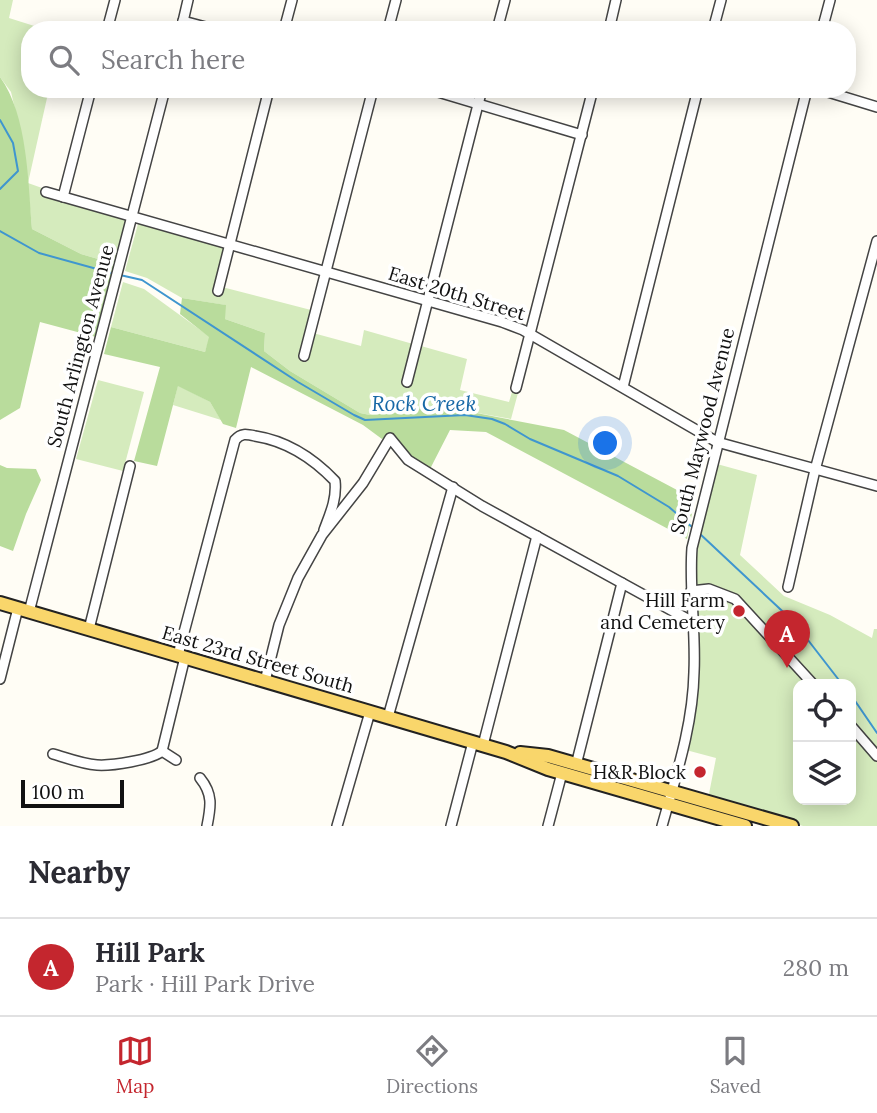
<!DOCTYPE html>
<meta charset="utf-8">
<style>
body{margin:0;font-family:Lora,serif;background:#f7f7f7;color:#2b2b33}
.controls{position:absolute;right:21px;bottom:21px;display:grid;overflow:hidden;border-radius:14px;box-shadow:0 4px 18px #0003}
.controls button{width:63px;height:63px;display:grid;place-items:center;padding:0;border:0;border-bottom:2px solid #e1e1e2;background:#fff;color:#2b2b33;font:35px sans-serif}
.scale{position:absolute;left:21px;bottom:18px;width:103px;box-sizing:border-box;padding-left:7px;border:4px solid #111;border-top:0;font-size:19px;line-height:24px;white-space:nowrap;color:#111;-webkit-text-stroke:5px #fff;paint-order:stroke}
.you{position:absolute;left:606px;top:444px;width:24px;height:24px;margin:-18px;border:5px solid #fff;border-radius:50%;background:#1a73e8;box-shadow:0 0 0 10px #1a73e833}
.badge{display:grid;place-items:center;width:46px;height:46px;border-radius:50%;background:#c4262e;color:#fff;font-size:23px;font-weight:700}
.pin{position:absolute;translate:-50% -58px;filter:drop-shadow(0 2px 4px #0008)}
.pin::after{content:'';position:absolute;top:37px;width:24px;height:21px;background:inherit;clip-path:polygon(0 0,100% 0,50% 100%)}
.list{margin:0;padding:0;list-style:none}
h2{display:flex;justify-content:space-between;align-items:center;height:91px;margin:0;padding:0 28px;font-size:30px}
h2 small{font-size:23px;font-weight:400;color:#7c7c81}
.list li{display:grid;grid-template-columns:46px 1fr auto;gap:21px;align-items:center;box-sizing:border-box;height:98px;padding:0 28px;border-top:2px solid #e1e1e2}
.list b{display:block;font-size:26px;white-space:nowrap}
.list p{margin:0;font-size:23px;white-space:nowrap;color:#7c7c81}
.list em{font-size:23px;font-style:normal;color:#7c7c81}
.icon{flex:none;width:38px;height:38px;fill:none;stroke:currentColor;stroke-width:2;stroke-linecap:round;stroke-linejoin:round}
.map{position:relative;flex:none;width:877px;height:826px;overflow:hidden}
.search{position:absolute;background:#fff;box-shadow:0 4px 18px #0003;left:21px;right:21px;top:21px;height:77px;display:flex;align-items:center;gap:18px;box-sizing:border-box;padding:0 24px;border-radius:28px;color:#7c7c81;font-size:26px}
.sheet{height:189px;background:#fff}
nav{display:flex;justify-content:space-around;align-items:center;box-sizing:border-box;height:98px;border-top:2px solid #e1e1e2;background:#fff;font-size:19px;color:#7c7c81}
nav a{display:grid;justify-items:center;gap:4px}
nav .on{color:#c4262e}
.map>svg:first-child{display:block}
</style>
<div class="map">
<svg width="877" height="826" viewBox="0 0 877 826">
<rect width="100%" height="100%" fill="#fffdf5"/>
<g fill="#d5ebbd" fill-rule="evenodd">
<polygon points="0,0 13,0 9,18 47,30 30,30 30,89 49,89 28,183 42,188 42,194 123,217 127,222 115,264 81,254 32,229 24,147 11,92 0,77"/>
<polygon points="138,224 222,246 224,250 214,295 220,296 222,287 311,310 299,360 307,362 313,333 361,346 364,330 413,344 403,384 411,386 421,346 467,359 460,390 509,402 512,392 518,393 511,419 466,411 370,415 360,413 290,371 264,351 265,333 225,319 225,305 182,298 147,278 125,271"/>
<polygon points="123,282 144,289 210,337 205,352 111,327"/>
<polygon points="98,380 144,392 123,471 76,459"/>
<polygon points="178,385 210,402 221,420 173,405"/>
<path d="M717 464 757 475 740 555 784 596 830 615 872 638 874 629H877V826H803L708 799 716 758 686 750 695 566 702 520ZM798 684H851V800H798Z"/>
</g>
<g fill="#b9dc9c">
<path d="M0 77C28 116 28 182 32 229L81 254 115 264 96 337 40 322 20 408 0 420Z"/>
<polygon points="182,298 226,305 225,319 265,333 264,351 290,371 360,413 370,415 421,409 466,411 564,430 677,490 693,508 687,539 486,432 450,430 430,469 411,456 392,434 382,439 363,425 251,367 236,428 223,424 210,402 178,386 157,466 134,461 160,367 104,354 111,327 205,352 209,337 180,314"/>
<polygon points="0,465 7,468 36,469 41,480 26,514 13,551 0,546"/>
</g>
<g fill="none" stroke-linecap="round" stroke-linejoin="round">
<g stroke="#3f96cf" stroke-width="2">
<polyline points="0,120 13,143 18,171 0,189"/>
<polyline points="0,231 39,253 115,274"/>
<polyline points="120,275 142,280 298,382 354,415 365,420 465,415 492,419 505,424 530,439 618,476 669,507 692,527"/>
<polyline points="699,533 794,622 842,684"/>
<polyline points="851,695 877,733"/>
</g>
<g stroke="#444" stroke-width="12">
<g id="minor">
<polyline points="183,21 217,30"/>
<polyline points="107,30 115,0"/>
<polyline points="181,30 188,0"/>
<polyline points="284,30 292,0"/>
<polyline points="388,30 396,0"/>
<polyline points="497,30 505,0"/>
<polyline points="609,30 616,0"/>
<polyline points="713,30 721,0"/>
<polyline points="822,30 830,0"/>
<polyline points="428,89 582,135"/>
<polyline points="818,89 877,107"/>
<polyline points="46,192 502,322 523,330 717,442 877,486"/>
<polyline points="63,197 91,89"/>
<polyline points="218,291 269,89"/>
<polyline points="304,356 373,89"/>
<polyline points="407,382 482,89"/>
<polyline points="623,387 698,89"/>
<polyline points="516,388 593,89"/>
<polyline points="788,587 815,470 877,241"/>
<polyline points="691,591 709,589 735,599 813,684"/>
<polyline points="29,612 165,89"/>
<polyline points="89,629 130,466"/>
<path d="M178 655 235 440C241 433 246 434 255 436 287 441 313 458 335 481 337 499 330 514 324 530"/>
<polyline points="0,679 18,608"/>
<polyline points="265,681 279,625 298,578 322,535 363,483 390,438 408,460 482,506 691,621"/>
<polyline points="388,717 453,487"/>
<polyline points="851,726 877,756"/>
<polyline points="483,745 537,536"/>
<polyline points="162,751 185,657"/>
<polyline points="162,751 176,760"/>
<path d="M53 754C67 758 82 764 97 765 111 766 152 760 162 751"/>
<polyline points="576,765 622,583"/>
<path d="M200 778C213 794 211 806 207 826"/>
<polyline points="337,826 370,712"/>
<polyline points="451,826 473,742"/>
<polyline points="548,826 562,773"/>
<path d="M662 826C676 776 693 725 694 672 696 631 689 589 692 548L807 89"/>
</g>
</g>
<g stroke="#222" stroke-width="16">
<g id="major">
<polyline points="0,603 506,752 548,769 745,826"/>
<polyline points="520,753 548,756 792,826"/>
</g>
</g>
<use href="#minor" stroke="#fff" stroke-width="9"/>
<use href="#major" stroke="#f9d66b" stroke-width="12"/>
</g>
<g fill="#c4262e" stroke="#fff" stroke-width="2.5">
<circle cx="739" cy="611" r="7"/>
<circle cx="700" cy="772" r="7"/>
</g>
<g text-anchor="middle" stroke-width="7" stroke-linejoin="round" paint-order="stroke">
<g font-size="19" fill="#111" stroke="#fff">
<text transform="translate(457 293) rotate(17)" y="7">East 20th Street</text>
<text transform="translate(80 346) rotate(-75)" y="7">South Arlington Avenue</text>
<text transform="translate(702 431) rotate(-76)" y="7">South Maywood Avenue</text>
<text transform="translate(258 659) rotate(16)" y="7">East 23rd Street South</text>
</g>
<g font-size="19" fill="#111" stroke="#fff" text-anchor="end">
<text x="725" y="607">Hill Farm<tspan x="725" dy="22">and Cemetery</tspan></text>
<text x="686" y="779">H&amp;R Block</text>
</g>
<g font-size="21" font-style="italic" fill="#1768a6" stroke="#fff">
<text x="424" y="411">Rock Creek</text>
</g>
</g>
</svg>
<div class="controls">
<button><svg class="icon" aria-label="locate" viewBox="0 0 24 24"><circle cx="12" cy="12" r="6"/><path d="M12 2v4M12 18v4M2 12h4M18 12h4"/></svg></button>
<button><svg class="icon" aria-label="layers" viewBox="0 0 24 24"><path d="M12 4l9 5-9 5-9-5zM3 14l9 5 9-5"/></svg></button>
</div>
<div class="scale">100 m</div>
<div class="you"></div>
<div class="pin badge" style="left:787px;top:668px">A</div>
<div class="search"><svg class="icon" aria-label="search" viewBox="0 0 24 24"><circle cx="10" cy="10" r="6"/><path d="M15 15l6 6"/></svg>Search here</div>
</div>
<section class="sheet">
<h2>Nearby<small></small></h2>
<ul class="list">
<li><span class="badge">A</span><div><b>Hill Park</b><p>Park · Hill Park Drive</p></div><em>280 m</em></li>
</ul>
</section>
<nav>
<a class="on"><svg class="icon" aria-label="map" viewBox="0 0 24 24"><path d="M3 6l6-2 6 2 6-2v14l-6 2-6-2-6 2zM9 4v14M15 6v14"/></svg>Map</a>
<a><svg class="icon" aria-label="directions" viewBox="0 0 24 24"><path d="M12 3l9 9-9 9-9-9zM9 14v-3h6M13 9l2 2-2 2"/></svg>Directions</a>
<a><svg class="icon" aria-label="saved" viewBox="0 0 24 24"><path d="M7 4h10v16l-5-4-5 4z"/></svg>Saved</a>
</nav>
